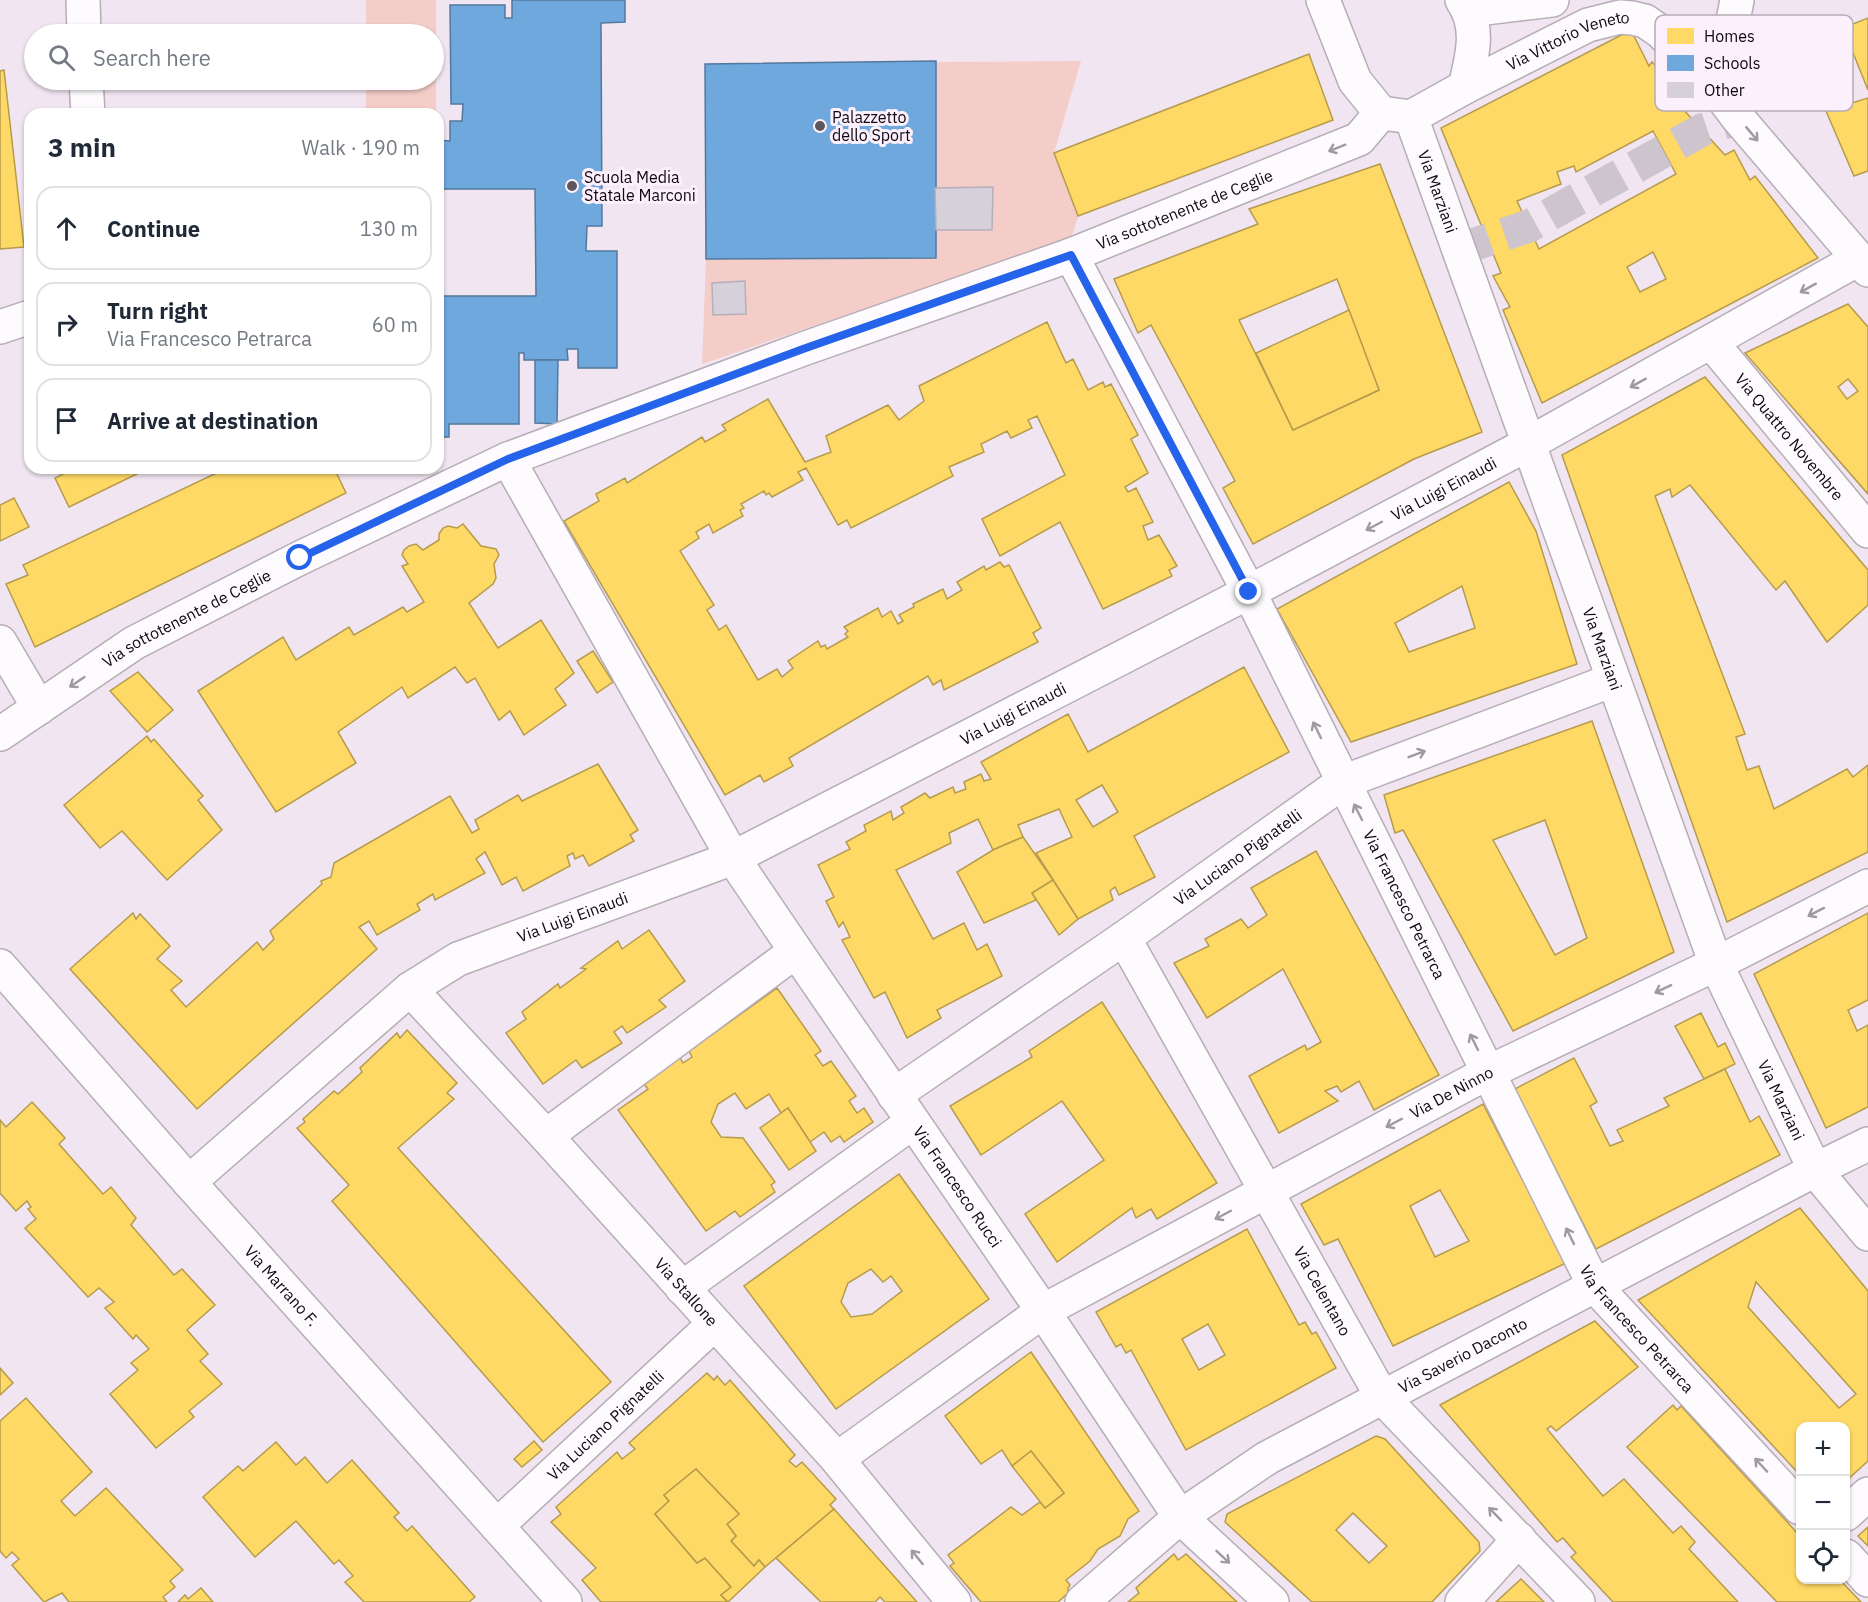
<!DOCTYPE html>
<meta charset="utf-8">
<style>
body{margin:0;font-family:"IBM Plex Sans",sans-serif;background:#f6f6f7;color:#1f2937}
.controls{position:absolute;right:18px;bottom:18px;display:grid;overflow:hidden;border-radius:12px;box-shadow:0 2px 4px #0004}
.controls button{width:54px;height:54px;display:grid;place-items:center;padding:0;border:0;border-bottom:2px solid #e0e1e3;background:#fff;color:#1f2937;font:30px sans-serif}
.stop{position:absolute;width:18px;height:18px;margin:-14px;border:4px solid #2563eb;border-radius:50%;background:#fff}
.stop.end{background:#2563eb;border-color:#fff;box-shadow:0 2px 6px #0008}
.list{margin:0;padding:0;list-style:none}
h2{display:flex;justify-content:space-between;align-items:center;height:78px;margin:0;padding:0 24px;font-size:26px}
h2 small{font-size:20px;font-weight:400;color:#747a83}
.list li{display:grid;grid-template-columns:39px 1fr auto;gap:18px;align-items:center;box-sizing:border-box;height:84px;margin:0 12px 12px;padding:0 12px;border:2px solid #e0e1e3;border-radius:18px}
.list b{display:block;font-size:22px;white-space:nowrap}
.list p{margin:0;font-size:20px;white-space:nowrap;color:#747a83}
.list em{font-size:20px;font-style:normal;color:#747a83}
.icon{flex:none;width:33px;height:33px;fill:none;stroke:currentColor;stroke-width:2;stroke-linecap:round;stroke-linejoin:round}
.map{position:relative;flex:none;width:1868px;height:1602px;overflow:hidden}
.search{position:absolute;background:#fff;box-shadow:0 2px 4px #0004;left:24px;top:24px;width:420px;height:66px;display:flex;align-items:center;gap:15px;box-sizing:border-box;padding:0 21px;border-radius:33px;color:#747a83;font-size:22px}
.panel{position:absolute;background:#fff;box-shadow:0 2px 4px #0004;left:24px;top:108px;width:420px;height:366px;border-radius:18px}
.map>svg:first-child{display:block}
</style>
<div class="map">
<svg width="1868" height="1602" viewBox="0 0 1868 1602">
<rect width="100%" height="100%" fill="#f0e5f0"/>
<g fill="#f4cdc9">
<polygon points="366,0 436,0 436,114 366,114 366,80 434,80 434,34 366,34"/>
<polygon points="1081,61 1054,153 1078,216 1073,233 1067,240 702,364 706,259 705,64"/>
</g>
<g fill="#ffd966" stroke="#b79b4c" stroke-width="1.5" fill-rule="evenodd">
<polygon points="1868,18 1868,90 1843,28"/>
<path d="M1631 30 1649 66 1652 62 1689 102 1682 108 1725 155 1734 150 1750 180 1755 176 1818 258 1542 403 1503 310 1510 307 1493 276 1501 273 1441 128ZM1653 131 1676 174 1539 249 1517 201 1561 184 1557 172 1574 166 1576 172ZM1653 252 1666 279 1640 292 1627 267Z"/>
<polygon points="1309,54 1333,120 1078,216 1054,153"/>
<polygon points="4,70 24,247 0,249 0,71"/>
<polygon points="1868,98 1868,171 1854,176 1826,111"/>
<path d="M1380 164 1482 432 1414 459 1253 544 1223 488 1235 481 1151 325 1138 333 1114 279 1258 224 1249 209ZM1337 279 1379 390 1293 430 1239 320Z"/>
<path d="M1848 304 1868 327V494L1745 353ZM1848 379 1858 391 1847 399 1838 387Z"/>
<polygon points="1349,310 1379,390 1293,430 1256,353"/>
<polygon points="1047,322 1066,363 1073,359 1088,390 1103,382 1105,387 1111,384 1138,435 1131,439 1148,473 1125,487 1128,492 1136,488 1153,522 1143,526 1148,540 1159,535 1177,566 1169,570 1172,576 1103,609 1060,522 1000,556 982,519 1065,475 1037,416 1028,420 1032,428 1011,438 1007,431 981,444 984,452 949,467 953,476 851,528 847,520 838,525 806,468 798,472 803,480 772,497 769,493 766,495 764,491 741,504 744,508 740,510 743,516 713,533 709,524 696,532 699,538 680,551 714,605 707,610 719,630 726,625 758,680 777,669 782,677 793,668 788,661 818,641 821,647 825,645 827,649 848,637 845,634 848,631 844,627 878,608 882,617 891,611 898,624 903,621 899,615 914,607 913,604 943,589 947,599 962,590 957,582 984,566 986,570 1000,562 1004,567 1009,565 1041,628 1033,633 1038,642 944,690 941,680 933,685 928,676 789,758 793,766 764,782 760,775 725,795 564,521 599,501 596,494 625,478 627,483 702,437 705,442 726,430 722,425 768,399 805,462 831,452 826,436 888,405 899,420 924,401 919,386"/>
<polygon points="1705,377 1868,570 1868,605 1827,642 1785,581 1776,590 1690,485 1672,497 1670,489 1655,496 1745,734 1736,737 1747,770 1759,766 1774,809 1847,769 1853,777 1868,765 1868,852 1727,922 1562,455"/>
<polygon points="75,468 149,468 69,507 55,478"/>
<polygon points="227,468 334,468 346,493 35,647 6,584 28,575 23,565"/>
<path d="M1509 482 1536 531 1577 664 1351 742 1277 609ZM1462 586 1475 628 1409 652 1395 623Z"/>
<polygon points="14,498 29,527 0,541 0,505"/>
<polygon points="463,524 481,546 496,549 499,555 494,564 496,578 493,584 469,603 498,648 541,620 574,673 555,689 566,705 524,735 510,711 499,720 475,678 467,683 455,667 408,698 402,687 338,732 356,763 276,812 198,691 283,637 296,660 349,627 354,635 403,607 407,612 424,602 402,566 408,564 402,555 404,550 409,546 416,544 423,550 439,540 439,534 443,528 448,526 457,528"/>
<polygon points="593,651 613,682 597,693 577,661"/>
<path d="M1244 667 1289 752 1134 836 1155 877 1119 895 1115 887 1110 891 1113 900 1078 919 1036 853 1072 837 1059 809 1018 825 1023 837 993 850 978 819 949 833 951 843 896 870 933 939 964 923 977 950 987 944 1002 976 937 1010 941 1018 907 1038 885 992 874 998 842 940 850 937 843 922 839 927 826 901 834 897 818 865 850 849 846 842 866 831 864 825 891 811 893 820 904 813 901 807 925 793 930 798 953 787 955 793 966 789 964 782 981 774 984 781 991 779 981 762 1068 714 1088 752ZM1102 785 1118 812 1093 827 1076 800Z"/>
<polygon points="138,672 173,710 147,732 110,691"/>
<path d="M1592 721 1674 952 1513 1031 1403 830 1395 833 1384 795ZM1545 820 1587 938 1555 955 1493 840Z"/>
<polygon points="147,736 151,742 154,739 203,796 198,800 222,830 167,880 122,831 100,848 64,805"/>
<polygon points="598,764 638,830 630,835 634,841 589,866 583,855 575,859 573,853 567,856 570,866 523,891 516,877 502,885 485,852 476,859 485,873 435,900 433,894 417,904 420,910 377,935 369,921 359,927 377,949 197,1109 70,969 133,913 136,919 140,914 170,946 157,959 182,981 171,990 186,1007 257,942 263,950 274,939 270,931 322,884 321,881 331,877 334,863 450,796 472,833 479,829 475,820 518,795 522,801"/>
<polygon points="1023,837 1053,880 1032,893 1036,900 984,923 957,872 993,850"/>
<polygon points="1316,851 1439,1075 1374,1110 1359,1081 1341,1092 1337,1086 1325,1091 1338,1101 1279,1133 1249,1076 1305,1045 1307,1050 1321,1042 1283,969 1207,1018 1174,963 1209,946 1205,939 1241,919 1248,928 1267,915 1251,888"/>
<polygon points="1053,880 1078,919 1059,935 1032,893"/>
<polygon points="1868,913 1868,1000 1848,1010 1857,1031 1868,1025 1868,1107 1826,1128 1754,974"/>
<polygon points="649,930 685,981 659,1000 666,1007 627,1033 622,1026 614,1032 622,1043 582,1068 576,1060 543,1084 506,1033 526,1019 522,1012 558,984 560,988 586,969 581,968 618,941 622,949"/>
<polygon points="777,988 821,1051 815,1055 823,1066 831,1061 856,1096 849,1101 857,1113 864,1108 873,1122 844,1142 840,1136 831,1142 824,1132 810,1142 788,1108 781,1113 769,1094 746,1109 735,1093 718,1104 711,1122 721,1137 743,1138 775,1182 771,1185 775,1192 740,1217 735,1211 706,1231 618,1110 648,1089 644,1084 679,1056 683,1063 692,1057 689,1051"/>
<polygon points="1102,1002 1217,1183 1157,1219 1151,1209 1136,1218 1132,1208 1057,1262 1025,1214 1104,1160 1062,1101 981,1155 950,1106 1032,1057 1029,1051"/>
<polygon points="1701,1013 1718,1047 1725,1043 1735,1064 1704,1079 1675,1026"/>
<polygon points="407,1030 457,1083 447,1093 454,1099 398,1148 611,1382 543,1442 332,1201 349,1185 297,1128 305,1122 303,1119 334,1091 338,1094 362,1072 360,1068 397,1033 400,1038"/>
<polygon points="1574,1058 1597,1102 1590,1106 1610,1146 1623,1141 1617,1130 1669,1106 1664,1098 1725,1069 1750,1122 1759,1116 1780,1155 1596,1249 1515,1089"/>
<polygon points="32,1102 65,1138 59,1144 103,1194 111,1187 136,1218 131,1225 174,1275 182,1269 215,1305 187,1330 208,1354 200,1361 222,1384 189,1411 194,1417 156,1448 110,1394 138,1370 131,1363 149,1349 136,1335 133,1339 105,1308 114,1302 99,1288 88,1297 25,1228 36,1219 28,1209 31,1207 27,1201 16,1211 0,1193 0,1120 6,1127"/>
<path d="M1483 1104 1566 1263 1393 1346 1338 1239 1324 1245 1301 1204ZM1440 1190 1469 1241 1435 1257 1410 1206Z"/>
<polygon points="788,1108 816,1151 789,1170 760,1128"/>
<path d="M899 1174 989 1299 836 1409 744 1286ZM871 1269 883 1282 891 1276 902 1291 872 1314 851 1317 841 1302 848 1283Z"/>
<path d="M1800 1208 1868 1291V1461L1846 1481V1426H1800V1475L1638 1300ZM1756 1282 1856 1394 1839 1408 1748 1307Z"/>
<path d="M1247 1229 1299 1325 1305 1322 1312 1334 1316 1332 1336 1368 1186 1450 1131 1350 1126 1353 1121 1344 1116 1347 1096 1312ZM1208 1324 1225 1355 1199 1370 1182 1339Z"/>
<polygon points="1595,1321 1638,1367 1556,1431 1551,1426 1547,1429 1603,1496 1624,1479 1673,1533 1681,1526 1695,1542 1689,1549 1738,1602 1613,1602 1571,1557 1576,1553 1563,1538 1557,1542 1440,1405"/>
<polygon points="1031,1352 1139,1511 1128,1519 1120,1536 1098,1549 1090,1561 1066,1580 1070,1585 1068,1588 1068,1593 1058,1602 981,1602 950,1566 954,1563 948,1555 1011,1507 1022,1515 1040,1502 1045,1508 1064,1493 1031,1451 1012,1466 1002,1450 981,1464 945,1416"/>
<polygon points="0,1368 13,1383 0,1395"/>
<polygon points="707,1373 714,1380 717,1376 725,1385 730,1380 795,1455 789,1461 796,1467 802,1462 836,1499 830,1505 834,1509 765,1567 759,1560 754,1566 731,1541 736,1536 727,1524 739,1514 696,1469 664,1495 669,1501 655,1514 697,1563 705,1558 731,1587 721,1595 728,1602 601,1602 582,1580 596,1568 551,1522 561,1514 556,1507 617,1452 622,1459 635,1449 629,1443"/>
<polygon points="26,1398 92,1472 61,1501 75,1516 106,1488 183,1570 170,1581 175,1587 163,1597 167,1602 69,1602 62,1593 44,1602 12,1565 19,1559 12,1552 6,1558 0,1551 0,1421"/>
<polygon points="1673,1405 1677,1410 1681,1406 1800,1536 1800,1580 1840,1580 1861,1602 1777,1602 1627,1447"/>
<path d="M1376 1436 1385 1439 1479 1542 1480 1551 1432 1602H1312L1225 1522 1227 1514ZM1353 1513 1387 1546 1369 1563 1336 1530Z"/>
<polygon points="534,1441 542,1450 522,1467 514,1459"/>
<polygon points="276,1442 296,1465 305,1457 327,1483 352,1460 399,1513 394,1517 407,1531 412,1526 475,1597 469,1602 364,1602 345,1582 353,1576 339,1560 334,1564 296,1521 255,1557 203,1497 238,1466 243,1471"/>
<polygon points="1031,1451 1064,1493 1045,1508 1012,1466"/>
<polygon points="696,1469 739,1514 727,1524 736,1536 731,1541 754,1566 759,1560 765,1567 728,1602 721,1595 731,1587 705,1558 697,1563 655,1514 669,1501 664,1495"/>
<polygon points="834,1509 917,1602 885,1602 880,1597 875,1602 821,1602 776,1558"/>
<polygon points="1868,1527 1868,1546 1858,1536"/>
<polygon points="1174,1554 1178,1560 1186,1554 1237,1602 1128,1602 1139,1593 1136,1588"/>
<polygon points="1521,1579 1544,1602 1496,1602"/>
<polygon points="201,1588 213,1602 178,1602 185,1595 188,1599"/>
</g>
<g fill="#6fa8dc" stroke="#52789e" stroke-width="1.5">
<polygon points="512,0 625,0 625,22 601,23 602,226 587,226 586,251 617,251 617,368 578,368 578,349 567,349 568,360 524,360 524,353 519,353 519,424 449,424 449,437 438,437 438,296 536,296 535,189 438,189 438,140 450,141 450,121 462,121 463,104 451,104 450,5 505,5 505,18 512,18"/>
<polygon points="936,61 936,258 706,259 705,64"/>
<polygon points="535,360 558,360 557,424 535,423"/>
</g>
<g fill="#d6d0da" stroke="#b4afb8" stroke-width="1.5">
<polygon points="993,187 992,230 936,230 935,188"/>
<polygon points="745,281 746,314 713,315 712,283"/>
</g>
<g fill="none" stroke-linecap="round" stroke-linejoin="round">
<polyline stroke="#cec4ce" stroke-width="33" stroke-dasharray="33 16" stroke-linecap="butt" points="1458,250 1529,226 1702,130 1738,118"/>
<g stroke="#b6adb6" stroke-width="36">
<g id="street">
<polyline points="83,0 84,34"/>
<polyline points="1323,0 1355,81 1381,113 1404,116"/>
<polyline points="1469,10 1552,0"/>
<polyline points="86,80 88,114"/>
<path id="s1" d="M1465 87 1588 25 1620 17 1632 18 1645 21 1661 32 1719 93 1738 118 1868 270"/>
<polyline points="1719,93 1737,0"/>
<path id="s2" d="M1071 255 1249 592 1594 1285 1800 1508"/>
<polyline points="0,327 30,317"/>
<path id="s3" d="M1711 342 1868 531"/>
<path id="s4" d="M508 459 733 858 796 951 1043 1311 1180 1517 1272 1602"/>
<polyline points="0,642 39,708"/>
<path id="s5" d="M0 734 134 643 300 558 508 459 803 349 1071 255 1359 139 1381 113"/>
<path id="s6" d="M1124 938 1382 1397 1578 1602"/>
<path id="s7" d="M0 966 189 1182 565 1602"/>
<path id="s8" d="M410 989 546 1136 837 1459 954 1602"/>
<path id="s9" d="M894 1095 1124 938 1343 782 1613 680"/>
<polyline points="546,1136 796,951"/>
<polyline points="1815,1170 1868,1144"/>
<path id="s10" d="M189 1182 410 989 458 959 733 858 1249 592 1528 444 1858 259"/>
<polyline points="682,1288 913,1122"/>
<path id="s11" d="M837 1459 1043 1311 1489 1072 1716 964 1868 886"/>
<polyline points="1846,1514 1868,1494"/>
<path id="s12" d="M497 1526 714 1324"/>
<polyline points="1846,1556 1868,1580"/>
<polyline points="1462,1602 1519,1539"/>
</g>
</g>
<g stroke="#b6adb6" stroke-width="36">
<g id="secondary">
<path id="s13" d="M1462 0C1481 28 1472 56 1465 87L1411 117 1716 964 1815 1170 1868 1234"/>
<path id="s14" d="M1082 1602 1180 1517 1267 1458 1815 1170"/>
</g>
</g>
<use href="#street" stroke="#fdfbfd" stroke-width="33"/>
<use href="#secondary" stroke="#fdfbfd" stroke-width="33"/>
</g>
<defs><path id="oneway-shaft" d="M-6 0H5M1.5-3L5.5 0L1.5 3" fill="none" stroke-width="1.6" stroke-linecap="round" stroke-linejoin="round" transform="scale(1.5)"/></defs>
<g stroke="#9e9a9e">
<use href="#oneway-shaft" transform="translate(1752 134) rotate(50)"/>
<use href="#oneway-shaft" transform="translate(1337 148) rotate(158)"/>
<use href="#oneway-shaft" transform="translate(1808 288) rotate(151)"/>
<use href="#oneway-shaft" transform="translate(1638 383) rotate(151)"/>
<use href="#oneway-shaft" transform="translate(1374 526) rotate(152)"/>
<use href="#oneway-shaft" transform="translate(77 682) rotate(146)"/>
<use href="#oneway-shaft" transform="translate(1317 730) rotate(-116)"/>
<use href="#oneway-shaft" transform="translate(1417 754) rotate(-21)"/>
<use href="#oneway-shaft" transform="translate(1358 812) rotate(-117)"/>
<use href="#oneway-shaft" transform="translate(1816 912) rotate(153)"/>
<use href="#oneway-shaft" transform="translate(1663 989) rotate(155)"/>
<use href="#oneway-shaft" transform="translate(1474 1042) rotate(-117)"/>
<use href="#oneway-shaft" transform="translate(1394 1123) rotate(152)"/>
<use href="#oneway-shaft" transform="translate(1223 1215) rotate(152)"/>
<use href="#oneway-shaft" transform="translate(1570 1236) rotate(-116)"/>
<use href="#oneway-shaft" transform="translate(1761 1465) rotate(-133)"/>
<use href="#oneway-shaft" transform="translate(1495 1514) rotate(-134)"/>
<use href="#oneway-shaft" transform="translate(917 1557) rotate(-129)"/>
<use href="#oneway-shaft" transform="translate(1223 1557) rotate(43)"/>
</g>
<g fill="none" stroke-linecap="round" stroke-linejoin="round">
<polyline stroke="#2563eb" stroke-width="8" points="300,558 508,459 803,349 1071,255 1249,592"/>
</g>
<g fill="#5e565e" stroke="#fdf0fd" stroke-width="2">
<circle cx="820" cy="126" r="6"/>
<circle cx="572" cy="186" r="6"/>
</g>
<g text-anchor="middle" stroke-width="6" stroke-linejoin="round" paint-order="stroke">
<g font-size="16" fill="#0f090f" stroke="#fdf0fd">
<text dy="6" stroke="none"><textPath href="#s1" startOffset="114">Via Vittorio Veneto</textPath></text>
<text dy="6" stroke="none"><textPath href="#s13" startOffset="231">Via Marziani</textPath></text>
<text dy="6" stroke="none"><textPath href="#s5" startOffset="1300">Via sottotenente de Ceglie</textPath></text>
<text dy="6" stroke="none"><textPath href="#s3" startOffset="123">Via Quattro Novembre</textPath></text>
<text dy="6" stroke="none"><textPath href="#s10" startOffset="1444">Via Luigi Einaudi</textPath></text>
<text dy="6" stroke="none"><textPath href="#s5" startOffset="220">Via sottotenente de Ceglie</textPath></text>
<text dy="6" stroke="none"><textPath href="#s13" startOffset="717">Via Marziani</textPath></text>
<text dy="6" stroke="none"><textPath href="#s10" startOffset="958">Via Luigi Einaudi</textPath></text>
<text dy="6" stroke="none"><textPath href="#s9" startOffset="418">Via Luciano Pignatelli</textPath></text>
<text dy="6" stroke="none"><textPath href="#s2" startOffset="730">Via Francesco Petrarca</textPath></text>
<text dy="6" stroke="none"><textPath href="#s10" startOffset="472">Via Luigi Einaudi</textPath></text>
<text dy="6" stroke="none"><textPath href="#s11" startOffset="717">Via De Ninno</textPath></text>
<text dy="6" stroke="none"><textPath href="#s13" startOffset="1203">Via Marziani</textPath></text>
<text dy="6" stroke="none"><textPath href="#s4" startOffset="856">Via Francesco Rucci</textPath></text>
<text dy="6" stroke="none"><textPath href="#s7" startOffset="426">Via Marrano F.</textPath></text>
<text dy="6" stroke="none"><textPath href="#s8" startOffset="410">Via Stallone</textPath></text>
<text dy="6" stroke="none"><textPath href="#s6" startOffset="405">Via Celentano</textPath></text>
<text dy="6" stroke="none"><textPath href="#s2" startOffset="1216">Via Francesco Petrarca</textPath></text>
<text dy="6" stroke="none"><textPath href="#s14" startOffset="456">Via Saverio Daconto</textPath></text>
<text dy="6" stroke="none"><textPath href="#s12" startOffset="148">Via Luciano Pignatelli</textPath></text>
</g>
<g font-size="16" fill="#0f090f" stroke="#fdf0fd" text-anchor="start">
<text x="832" y="123">Palazzetto<tspan x="832" dy="18">dello Sport</tspan></text>
<text x="584" y="183">Scuola Media<tspan x="584" dy="18">Statale Marconi</tspan></text>
</g>
</g>
<rect x="1655" y="15" width="198" height="96" rx="9" fill="#fdf0fd" stroke="#b6abb6" stroke-width="1.5"/>
<rect x="1667" y="28" width="27" height="16" fill="#ffd966"/>
<rect x="1667" y="55" width="27" height="16" fill="#6fa8dc"/>
<rect x="1667" y="82" width="27" height="16" fill="#d6d0da"/>
<g font-size="16" fill="#0f090f">
<text x="1704" y="42">Homes</text>
<text x="1704" y="69">Schools</text>
<text x="1704" y="96">Other</text>
</g>
</svg>
<div class="controls">
<button>+</button>
<button>−</button>
<button><svg class="icon" aria-label="locate" viewBox="0 0 24 24"><circle cx="12" cy="12" r="6"/><path d="M12 2v4M12 18v4M2 12h4M18 12h4"/></svg></button>
</div>
<div class="stop" style="left:300px;top:558px"></div>
<div class="stop end" style="left:1249px;top:592px"></div>
<div class="search"><svg class="icon" aria-label="search" viewBox="0 0 24 24"><circle cx="10" cy="10" r="6"/><path d="M15 15l6 6"/></svg>Search here</div>
<section class="panel">
<h2>3 min<small>Walk · 190 m</small></h2>
<ul class="list">
<li><svg class="icon" aria-label="ahead" viewBox="0 0 24 24"><path d="M12 20V5M6 11l6-6 6 6"/></svg><div><b>Continue</b></div><em>130 m</em></li>
<li><svg class="icon" aria-label="right" viewBox="0 0 24 24"><path d="M7 20v-9h11M14 6l5 5-5 5"/></svg><div><b>Turn right</b><p>Via Francesco Petrarca</p></div><em>60 m</em></li>
<li><svg class="icon" aria-label="arrive" viewBox="0 0 24 24"><path d="M6 21V4h12l-3 4 3 4H6"/></svg><div><b>Arrive at destination</b></div></li>
</ul>
</section>
</div>
